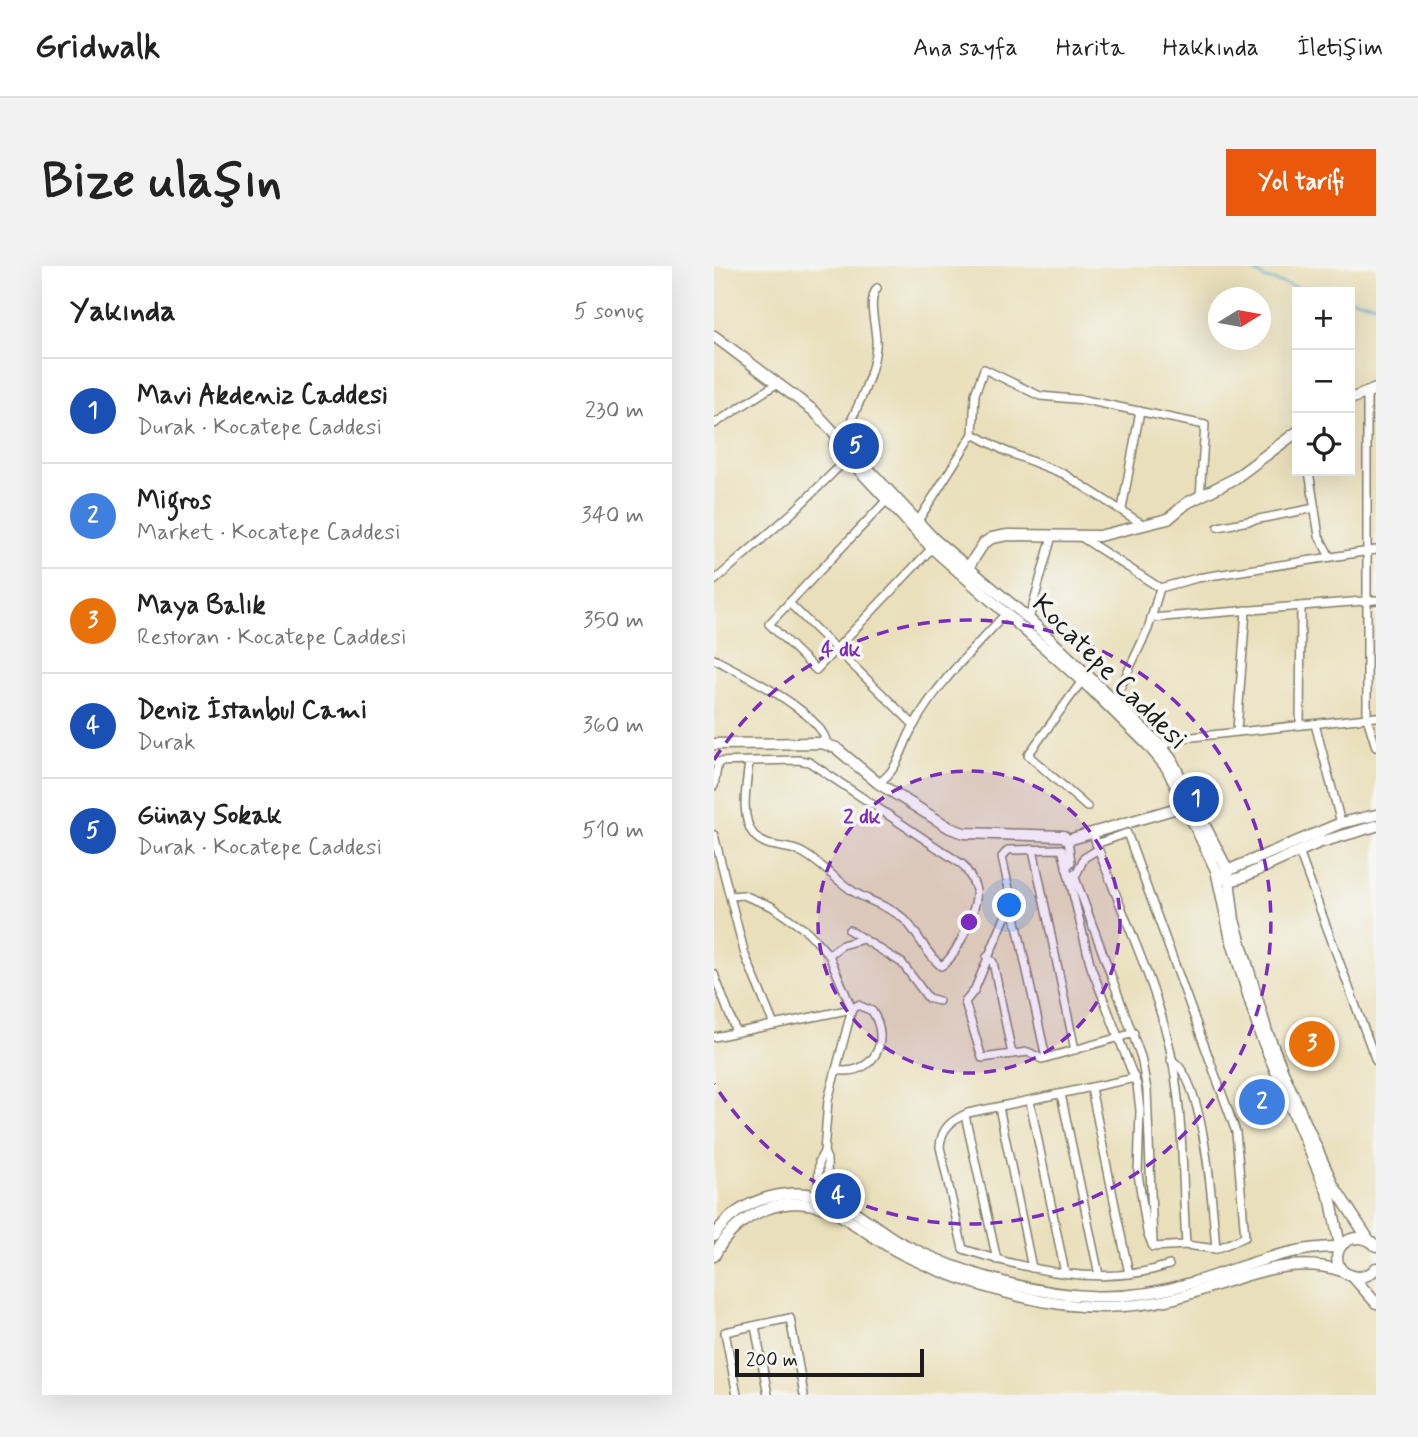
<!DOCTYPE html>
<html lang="tr">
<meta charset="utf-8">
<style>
body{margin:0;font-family:Mynerve,sans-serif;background:#f2f2f2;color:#222}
.controls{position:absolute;right:21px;top:21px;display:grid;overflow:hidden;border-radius:0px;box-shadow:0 7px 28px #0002}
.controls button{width:63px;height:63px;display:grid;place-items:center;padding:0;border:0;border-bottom:2px solid #e0e0e0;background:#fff;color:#222;font:35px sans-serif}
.compass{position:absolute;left:494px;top:21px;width:63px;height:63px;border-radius:50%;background:#fff;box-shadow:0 7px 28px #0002;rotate:79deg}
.scale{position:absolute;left:21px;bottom:18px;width:189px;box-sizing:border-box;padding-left:7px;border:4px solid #1c1c1c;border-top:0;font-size:19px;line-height:24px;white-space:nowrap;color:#1c1c1c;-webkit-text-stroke:5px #f6f6f2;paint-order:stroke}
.you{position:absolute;left:296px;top:640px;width:24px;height:24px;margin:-18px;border:5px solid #fff;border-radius:50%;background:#1a73e8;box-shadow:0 0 0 10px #1a73e833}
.badge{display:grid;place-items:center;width:46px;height:46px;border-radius:50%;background:#ea580c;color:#fff;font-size:23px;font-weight:700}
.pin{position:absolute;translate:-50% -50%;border:4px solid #fff;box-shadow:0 2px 7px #0006}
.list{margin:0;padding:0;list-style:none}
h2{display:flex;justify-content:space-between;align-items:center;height:91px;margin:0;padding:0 28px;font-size:30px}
h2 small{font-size:23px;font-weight:400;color:#767676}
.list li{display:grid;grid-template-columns:46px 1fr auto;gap:21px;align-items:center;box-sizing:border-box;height:105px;padding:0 28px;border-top:2px solid #e0e0e0}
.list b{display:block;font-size:26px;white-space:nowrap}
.list p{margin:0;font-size:23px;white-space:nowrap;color:#767676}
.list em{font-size:23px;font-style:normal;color:#767676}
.icon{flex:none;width:38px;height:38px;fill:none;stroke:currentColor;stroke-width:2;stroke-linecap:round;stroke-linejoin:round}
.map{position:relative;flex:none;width:662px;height:1129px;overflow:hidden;border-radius:0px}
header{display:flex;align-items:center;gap:42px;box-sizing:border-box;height:98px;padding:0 35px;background:#fff;border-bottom:2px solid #e0e0e0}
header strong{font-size:33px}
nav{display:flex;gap:38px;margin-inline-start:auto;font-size:24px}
.intro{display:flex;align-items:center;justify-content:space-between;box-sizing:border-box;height:168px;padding:0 42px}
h1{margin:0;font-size:49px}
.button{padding:18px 32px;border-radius:0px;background:#ea580c;color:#fff;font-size:24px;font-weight:700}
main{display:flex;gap:42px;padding:0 42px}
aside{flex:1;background:#fff;border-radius:0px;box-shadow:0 7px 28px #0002}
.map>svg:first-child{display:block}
</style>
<header>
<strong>Gridwalk</strong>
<nav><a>Ana sayfa</a><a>Harita</a><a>Hakkında</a><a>İletişim</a></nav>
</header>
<div class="intro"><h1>Bize ulaşın</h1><a class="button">Yol tarifi</a></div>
<main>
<aside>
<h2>Yakında<small>5 sonuç</small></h2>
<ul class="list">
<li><span class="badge" style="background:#1a4fb4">1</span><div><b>Mavi Akdeniz Caddesi</b><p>Durak · Kocatepe Caddesi</p></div><em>230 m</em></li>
<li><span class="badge" style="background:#3f7fe0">2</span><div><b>Migros</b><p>Market · Kocatepe Caddesi</p></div><em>340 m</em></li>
<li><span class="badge" style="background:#e8710a">3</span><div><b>Maya Balık</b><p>Restoran · Kocatepe Caddesi</p></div><em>350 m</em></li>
<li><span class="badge" style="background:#1a4fb4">4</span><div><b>Deniz İstanbul Cami</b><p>Durak</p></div><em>360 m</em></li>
<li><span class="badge" style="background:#1a4fb4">5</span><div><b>Günay Sokak</b><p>Durak · Kocatepe Caddesi</p></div><em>510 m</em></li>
</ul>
</aside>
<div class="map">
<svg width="662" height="1129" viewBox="0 0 662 1129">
<rect width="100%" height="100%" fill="#f6f6f2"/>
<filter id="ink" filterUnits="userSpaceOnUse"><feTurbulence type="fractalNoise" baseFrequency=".0143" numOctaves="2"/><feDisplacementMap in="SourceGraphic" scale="14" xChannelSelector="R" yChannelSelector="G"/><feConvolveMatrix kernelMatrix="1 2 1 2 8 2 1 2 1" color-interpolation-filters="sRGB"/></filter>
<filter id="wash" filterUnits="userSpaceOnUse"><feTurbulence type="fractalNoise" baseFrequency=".00686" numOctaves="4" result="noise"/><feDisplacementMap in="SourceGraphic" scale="28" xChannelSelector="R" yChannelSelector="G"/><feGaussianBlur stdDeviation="1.57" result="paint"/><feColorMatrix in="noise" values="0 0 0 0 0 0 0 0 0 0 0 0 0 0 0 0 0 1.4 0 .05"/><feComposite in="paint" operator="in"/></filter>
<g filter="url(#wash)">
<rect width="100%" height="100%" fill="#e9dfba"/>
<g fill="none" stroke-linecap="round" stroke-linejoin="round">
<g stroke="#4ba6c9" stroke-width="2">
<polyline points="532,0 552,13 601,26"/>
<polyline points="636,33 662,38"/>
</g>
</g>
</g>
<g filter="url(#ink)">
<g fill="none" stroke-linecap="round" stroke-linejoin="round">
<g stroke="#827e6b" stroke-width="10">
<g id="street">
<polyline points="653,126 653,452 662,481"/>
<polyline points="0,158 64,117"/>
<polyline points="259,168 291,185 350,208 430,259"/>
<path d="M128 174C141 146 159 112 162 81 164 63 152 37 163 22"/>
<polyline points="595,205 605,270 616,291"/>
<polyline points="173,234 55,358 102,404 218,282"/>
<polyline points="408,243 426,145"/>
<polyline points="204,255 259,168 261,128 270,103 326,130 371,134 491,159 486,230"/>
<polyline points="504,261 601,242"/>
<polyline points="367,271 446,322 434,363 400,435"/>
<polyline points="0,315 78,247 134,192"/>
<polyline points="446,322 483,312 662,284"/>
<polyline points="75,337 200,459"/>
<polyline points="437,352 662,334"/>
<polyline points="315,353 338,270"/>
<path d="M0 393C27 407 111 448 113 479"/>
<polyline points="368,415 314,489 373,541"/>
<polyline points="601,458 627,557"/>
<polyline points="586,459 587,340"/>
<polyline points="523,464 532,344"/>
<polyline points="447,480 469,472 662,451"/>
<path d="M0 496 84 494 95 496 249 599C254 606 260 615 262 624 265 640 242 693 227 700 211 687 205 668 191 654 178 641 156 636 140 626 122 614 107 597 89 587 73 578 53 584 40 569 25 551 33 517 35 496"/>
<path d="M164 517C185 505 188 479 200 459 223 417 261 382 293 346"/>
<polyline points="0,520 4,496"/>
<path d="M379 568C403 638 438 706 455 778 470 843 468 913 472 979"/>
<polyline points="0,569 31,689 60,759"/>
<polyline points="382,578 413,567 522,866 531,971 502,983 472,979 439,981"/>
<polyline points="319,583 361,784"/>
<polyline points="585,586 662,795"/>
<polyline points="352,602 357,596 354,574"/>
<polyline points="358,609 363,607 370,592 383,584"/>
<polyline points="360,609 427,791 433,824 439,977"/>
<polyline points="16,630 29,629 57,640 94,666 115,689 138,743 114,834 110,886 113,893 114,934"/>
<polyline points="299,643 293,647 260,725 251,736 268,792 314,786 328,793 420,767"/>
<polyline points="135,664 188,697 214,732 225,735"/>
<polyline points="115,689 128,679 149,673"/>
<polyline points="273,691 279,696 298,788"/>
<polyline points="0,708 22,766"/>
<path d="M0 771 138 743 144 739 158 745C178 775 159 811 122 804"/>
<polyline points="332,792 288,591 294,584 348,583 377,701 423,819 426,844 424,908 433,966 439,981"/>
<path d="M457 794C491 810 499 947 502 983"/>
<path d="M421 812 254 847C238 854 227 862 226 881L249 983C314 1004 388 1022 455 999"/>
<polyline points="377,822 415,1008"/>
<polyline points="347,828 385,1009"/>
<polyline points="316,835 351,1007"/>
<polyline points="285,841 318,1002"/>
<polyline points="251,849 283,994"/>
<polyline points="104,933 105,895 110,886"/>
<polyline points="41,1060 54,1129"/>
<polyline points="23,1129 11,1066 76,1052 90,1129"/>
</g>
</g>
<g stroke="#827e6b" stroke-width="13">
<g id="secondary">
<polyline points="0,70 100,145 220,273 315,353 447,480 457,493 514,605 520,654 553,766 572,813 619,919 655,974"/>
<polyline points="636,133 662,123"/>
<polyline points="121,178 218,282 377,423 434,479 453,502 502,604 516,669 546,768 617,935 626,980"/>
<polyline points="251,306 270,277 278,272 294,269 385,270 454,253 473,237 520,213 583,166"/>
<polyline points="0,478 108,477 122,482 164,517 236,562 250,567 349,570 354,574 477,538"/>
<polyline points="508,607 627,557 662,549"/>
<polyline points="512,613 516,615 526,612 604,577 662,560"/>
<path d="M0 970C26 931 80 917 123 936 145 946 164 964 185 976 218 993 254 1007 289 1016 353 1033 413 1037 477 1017 525 1003 574 980 625 981"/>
<path d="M662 980C643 960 611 981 628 1005 640 1013 652 1014 662 1002"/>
<path d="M0 990C22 946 77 923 122 947 145 959 165 977 190 989 227 1007 265 1020 305 1030 356 1043 406 1045 457 1033 514 1019 568 986 628 1005"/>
<polyline points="639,1011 662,1037"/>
</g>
</g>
<use href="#street" stroke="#fff" stroke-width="7"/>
<use href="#secondary" stroke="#fff" stroke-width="10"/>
</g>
</g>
<circle cx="255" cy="656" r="151" fill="#7b2cbf" fill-opacity=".12"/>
<g fill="none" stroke="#7b2cbf" stroke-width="3.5" stroke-dasharray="12 9">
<circle cx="255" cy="656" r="151"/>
<path d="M0 494A302 302 0 1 1 0 818"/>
</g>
<g text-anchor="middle" stroke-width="7" stroke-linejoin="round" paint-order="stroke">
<g font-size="28" fill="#1c1c1c" stroke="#f6f6f2">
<text transform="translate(397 405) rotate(45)" y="10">Kocatepe Caddesi</text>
</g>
</g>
<circle cx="255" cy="656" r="10" fill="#7b2cbf" stroke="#f6f6f2" stroke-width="3.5"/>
<g font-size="21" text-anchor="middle" font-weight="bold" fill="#7b2cbf" stroke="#f6f6f2" stroke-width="7" stroke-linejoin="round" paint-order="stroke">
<text x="127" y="390">4 dk</text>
<text x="148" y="557">2 dk</text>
</g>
</svg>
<div class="controls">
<button>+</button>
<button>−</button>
<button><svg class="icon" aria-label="locate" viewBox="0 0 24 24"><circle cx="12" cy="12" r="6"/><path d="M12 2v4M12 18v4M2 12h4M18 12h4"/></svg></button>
</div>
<svg class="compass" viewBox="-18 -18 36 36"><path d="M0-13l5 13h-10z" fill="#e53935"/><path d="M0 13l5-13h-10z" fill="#767676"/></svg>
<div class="scale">200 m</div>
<div class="you"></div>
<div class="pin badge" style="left:482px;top:533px;background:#1a4fb4">1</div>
<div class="pin badge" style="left:548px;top:836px;background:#3f7fe0">2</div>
<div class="pin badge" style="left:598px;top:778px;background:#e8710a">3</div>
<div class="pin badge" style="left:124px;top:930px;background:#1a4fb4">4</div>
<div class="pin badge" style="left:142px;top:180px;background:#1a4fb4">5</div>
</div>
</main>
